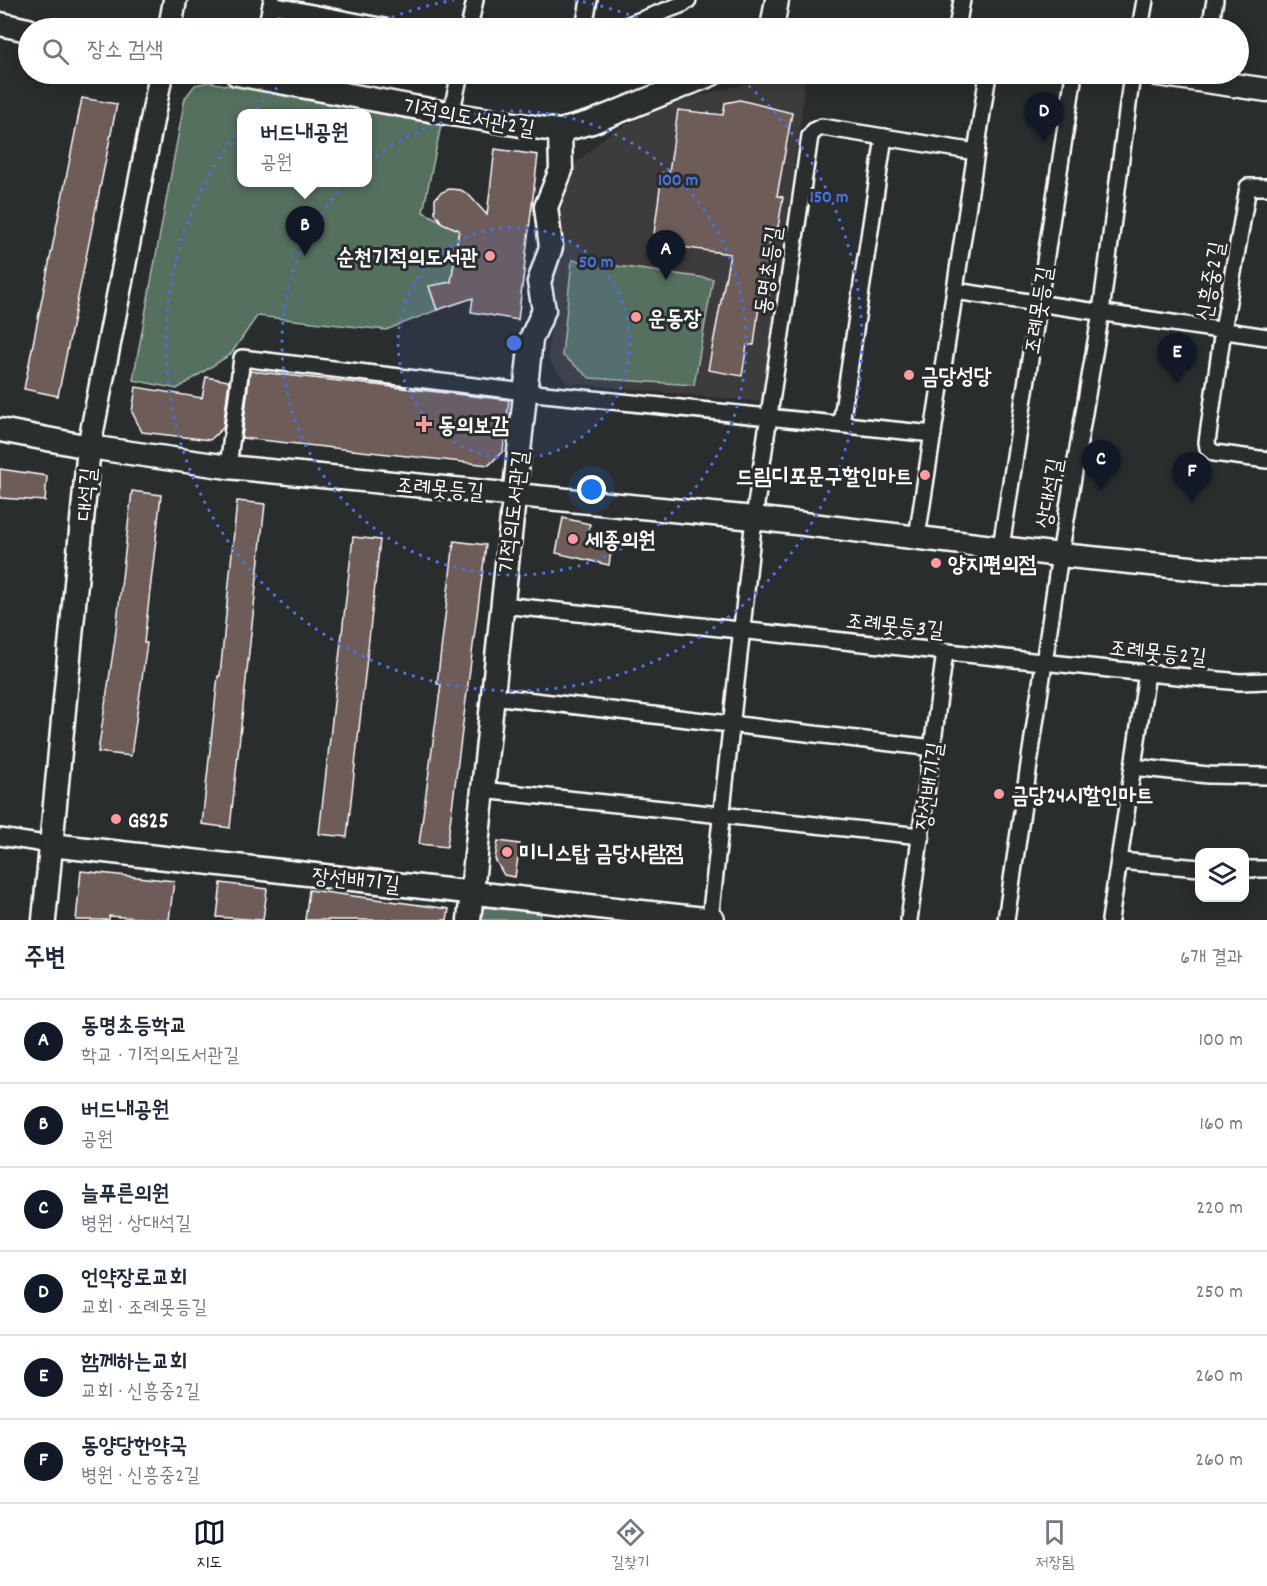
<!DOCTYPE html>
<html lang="ko">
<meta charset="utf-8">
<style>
body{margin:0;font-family:Dekko,"Poor Story",sans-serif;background:#f6f6f7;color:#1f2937}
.controls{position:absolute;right:18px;bottom:18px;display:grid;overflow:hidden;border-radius:12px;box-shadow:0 3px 15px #0003}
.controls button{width:54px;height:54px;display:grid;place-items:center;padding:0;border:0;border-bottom:2px solid #e0e1e3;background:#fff;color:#1f2937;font:30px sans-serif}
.you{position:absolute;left:592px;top:490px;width:21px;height:21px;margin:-15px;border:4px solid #fff;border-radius:50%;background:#1a73e8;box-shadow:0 0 0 9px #1a73e833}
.badge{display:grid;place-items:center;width:39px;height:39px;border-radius:50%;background:#111827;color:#fff;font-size:20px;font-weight:700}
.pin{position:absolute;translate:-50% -50px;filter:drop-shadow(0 2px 3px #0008)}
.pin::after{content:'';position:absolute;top:32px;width:21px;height:18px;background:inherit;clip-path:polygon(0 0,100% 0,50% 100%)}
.popup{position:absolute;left:237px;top:109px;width:135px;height:78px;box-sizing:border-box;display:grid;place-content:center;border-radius:12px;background:#fff;filter:drop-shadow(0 2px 4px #0005);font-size:20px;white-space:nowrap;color:#747a83}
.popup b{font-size:22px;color:#1f2937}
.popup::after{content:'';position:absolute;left:50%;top:100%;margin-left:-12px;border:12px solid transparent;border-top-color:#fff}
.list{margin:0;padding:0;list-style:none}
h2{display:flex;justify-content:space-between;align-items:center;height:78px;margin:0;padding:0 24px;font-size:26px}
h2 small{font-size:20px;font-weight:400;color:#747a83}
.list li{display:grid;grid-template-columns:39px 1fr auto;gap:18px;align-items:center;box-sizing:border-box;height:84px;padding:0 24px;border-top:2px solid #e0e1e3}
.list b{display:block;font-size:22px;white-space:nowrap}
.list p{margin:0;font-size:20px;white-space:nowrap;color:#747a83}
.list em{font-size:20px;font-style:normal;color:#747a83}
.icon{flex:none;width:33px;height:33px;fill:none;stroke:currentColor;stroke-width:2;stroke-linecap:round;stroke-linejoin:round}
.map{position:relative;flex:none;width:1267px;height:920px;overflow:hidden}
.search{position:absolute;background:#fff;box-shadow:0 3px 15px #0003;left:18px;right:18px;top:18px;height:66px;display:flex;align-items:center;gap:15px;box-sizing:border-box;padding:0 21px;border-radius:33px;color:#747a83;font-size:22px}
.sheet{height:582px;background:#fff}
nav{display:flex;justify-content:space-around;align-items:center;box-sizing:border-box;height:84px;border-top:2px solid #e0e1e3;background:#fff;font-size:16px;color:#747a83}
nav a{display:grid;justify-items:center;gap:3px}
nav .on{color:#111827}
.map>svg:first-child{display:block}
</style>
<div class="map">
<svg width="1267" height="920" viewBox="0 0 1267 920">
<rect width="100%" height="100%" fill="#2a2d2e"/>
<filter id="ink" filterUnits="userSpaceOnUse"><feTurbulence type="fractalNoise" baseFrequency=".0167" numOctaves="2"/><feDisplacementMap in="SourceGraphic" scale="12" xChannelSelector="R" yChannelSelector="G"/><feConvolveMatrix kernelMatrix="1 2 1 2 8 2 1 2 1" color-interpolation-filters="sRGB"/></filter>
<g filter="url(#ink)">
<polygon fill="#3e3b3b" points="782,74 805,74 802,110 762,402 567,383 548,359 559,201 573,166 612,131 679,101"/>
<g fill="#56705f" stroke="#aab8af" stroke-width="1.5" fill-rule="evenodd">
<path d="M209 82 441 125 423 212 459 230 451 282 429 287 437 310 386 330 257 316 231 354 177 389 133 380 185 98 195 85ZM242 113H368V182H242Z"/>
<polygon points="572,260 713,279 694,385 590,378 562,355"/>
<polygon points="493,905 541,911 540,920 475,920 479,910"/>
</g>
<g fill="#6d5b58" stroke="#fff" stroke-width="1.5">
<polygon points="82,98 117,104 58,396 24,389"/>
<polygon points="740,100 792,113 777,196 783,197 778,227 773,227 767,262 774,263 767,307 759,306 754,345 747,345 742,376 708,370 730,254 681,247 679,260 651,257 662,173 669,173 678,110 723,115 725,103"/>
<polygon points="495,149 538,155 518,320 471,312 473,298 437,310 429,286 451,282 459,230 442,223 435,213 435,199 440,193 449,189 461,190 469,195 487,215"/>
<polygon points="250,371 509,400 503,451 489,465 242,438"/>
<polygon points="206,377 229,381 223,428 210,440 142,432 132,412 136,387 202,398"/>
<polygon points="0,469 47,476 45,501 0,498"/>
<polygon points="132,491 161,495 144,643 147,643 131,756 98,752 115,639"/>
<polygon points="237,501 265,504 230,828 202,824 218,676 220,676"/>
<polygon points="563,518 590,524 588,532 613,536 609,565 556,553"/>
<polygon points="353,537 380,540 347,837 319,834"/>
<polygon points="454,541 486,545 447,847 419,844 441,684 437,684"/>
<polygon points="498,841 520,844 515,877 504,875 495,859"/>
<polygon points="81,871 174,881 169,920 109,916 109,920 76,920"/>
<polygon points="221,883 267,889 263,920 217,917"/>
<polygon points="309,890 449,909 447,920 305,920"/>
</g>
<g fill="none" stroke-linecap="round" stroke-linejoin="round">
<g stroke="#fff" stroke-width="20">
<g id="street">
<polyline points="271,5 390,28"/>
<polyline points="266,28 272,0"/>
<polyline points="469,28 475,0"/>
<polyline points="584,28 589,0"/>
<polyline points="620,28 683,4 688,0"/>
<polyline points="957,28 962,0"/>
<polyline points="1140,28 1145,0"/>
<polyline points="1210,28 1215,0"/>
<polyline points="451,114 460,74"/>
<polyline points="1267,187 1248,187 1223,330 1207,442 1208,448 1214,453 1267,460"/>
<polyline points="955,291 1267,337"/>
<polyline points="841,424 884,137"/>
<polyline points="228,467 242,358 525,392 933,434"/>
<polyline points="917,537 988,74"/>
<polyline points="1001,547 1074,74"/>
<polyline points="502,605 1147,673 1240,682 1267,681"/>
<polyline points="492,696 933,748"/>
<polyline points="1133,767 1208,775 1267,776"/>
<polyline points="482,790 921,836"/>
<polyline points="0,837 51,845"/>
<polyline points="1119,861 1200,868"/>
<polyline points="1244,869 1267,869"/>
<polyline points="710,920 754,518 810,136 815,130 822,127 976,152"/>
<polyline points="909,920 945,652"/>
<polyline points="1006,920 1060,555 1101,312 1132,74"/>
<polyline points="1110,920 1147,673"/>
</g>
</g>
<g stroke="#fff" stroke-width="27">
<g id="secondary">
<polyline points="0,24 28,30"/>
<polyline points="170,28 175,0"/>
<polyline points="772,28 777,0"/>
<polyline points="237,74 451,114 560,131"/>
<polyline points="1157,74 1267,90"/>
<polyline points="0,430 89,447 228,467 754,518 1060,555 1221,571 1267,572"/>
<polyline points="51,845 713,920"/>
<polyline points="44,920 89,447 161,74"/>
<polyline points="469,920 531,339 544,310 539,282 551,247 546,207 561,170 560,131 592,122 712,74"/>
</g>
</g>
<use href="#street" stroke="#2a2d2e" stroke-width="15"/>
<use href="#secondary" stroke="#2a2d2e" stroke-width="22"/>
</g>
</g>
<circle cx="514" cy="343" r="116" fill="#4a71e0" fill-opacity=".12"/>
<g fill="none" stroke="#4a71e0" stroke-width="3" stroke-dasharray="3 6">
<circle cx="514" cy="343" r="116"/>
<circle cx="514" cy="343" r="232"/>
<path d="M367 28A348 348 0 0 1 454 0M574 0A348 348 0 0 1 661 28M735 74A348 348 0 1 1 293 74"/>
</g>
<g fill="#ff9aa2" stroke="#2a2d2e" stroke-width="2">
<circle cx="490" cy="256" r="6"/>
<circle cx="636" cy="317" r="6"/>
<circle cx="909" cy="375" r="6"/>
<path d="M421 415h6v6h6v6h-6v6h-6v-6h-6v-6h6z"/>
<circle cx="925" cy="475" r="6"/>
<circle cx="573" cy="539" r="6"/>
<circle cx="936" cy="563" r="6"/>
<circle cx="999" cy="794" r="6"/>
<circle cx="116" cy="819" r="6"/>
<circle cx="507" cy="852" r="6"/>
</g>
<g text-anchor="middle" stroke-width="6" stroke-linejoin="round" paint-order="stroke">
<g font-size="22" fill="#fff" stroke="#2a2d2e">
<text transform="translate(469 116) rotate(10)" y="8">기적의도서관2길</text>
<text transform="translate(767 270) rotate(-82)" y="8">동명초등길</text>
<text transform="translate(1209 281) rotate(-80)" y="8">신흥중2길</text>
<text transform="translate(1037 310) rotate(-81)" y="8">조례못등길</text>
<text transform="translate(440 487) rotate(5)" y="8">조례못등길</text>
<text transform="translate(1048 493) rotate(-80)" y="8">상대석길</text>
<text transform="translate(85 494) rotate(-85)" y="8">대석길</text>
<text transform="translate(512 512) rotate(-83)" y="8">기적의도서관길</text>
<text transform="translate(895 624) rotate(6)" y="8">조례못등3길</text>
<text transform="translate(1158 651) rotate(6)" y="8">조례못등2길</text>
<text transform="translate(928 786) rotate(-82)" y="8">장선배기길</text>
<text transform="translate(356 879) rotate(6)" y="8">장선배기길</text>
</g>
<g font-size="22" font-weight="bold" fill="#fff" stroke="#2a2d2e" text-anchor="start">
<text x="478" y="264" text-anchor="end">순천기적의도서관</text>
<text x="648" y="325">운동장</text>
<text x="921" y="383">금당성당</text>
<text x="438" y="432">동의보감</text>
<text x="913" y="483" text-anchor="end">드림디포문구할인마트</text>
<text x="585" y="547">세종의원</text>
<text x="948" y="571">양지편의점</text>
<text x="1011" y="802">금당24시할인마트</text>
<text x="128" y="827">GS25</text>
<text x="519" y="860">미니스탑 금당사람점</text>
</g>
</g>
<circle cx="514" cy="343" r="9" fill="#4a71e0" stroke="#2a2d2e" stroke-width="3"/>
<g font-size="18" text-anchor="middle" font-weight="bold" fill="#4a71e0" stroke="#2a2d2e" stroke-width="6" stroke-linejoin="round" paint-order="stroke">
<text x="678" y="185">100 m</text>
<text x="829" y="202">150 m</text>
<text x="596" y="267">50 m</text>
</g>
</svg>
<div class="controls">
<button><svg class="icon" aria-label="layers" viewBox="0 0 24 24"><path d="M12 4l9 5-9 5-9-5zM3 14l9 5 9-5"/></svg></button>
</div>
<div class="you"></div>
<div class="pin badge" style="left:666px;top:280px">A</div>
<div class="pin badge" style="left:305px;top:256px">B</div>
<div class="popup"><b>버드내공원</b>공원</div>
<div class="pin badge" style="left:1101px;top:490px">C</div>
<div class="pin badge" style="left:1044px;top:142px">D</div>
<div class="pin badge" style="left:1177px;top:383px">E</div>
<div class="pin badge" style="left:1192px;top:502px">F</div>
<div class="search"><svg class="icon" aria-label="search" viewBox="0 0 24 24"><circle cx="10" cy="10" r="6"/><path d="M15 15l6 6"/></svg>장소 검색</div>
</div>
<section class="sheet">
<h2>주변<small>6개 결과</small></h2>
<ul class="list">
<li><span class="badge">A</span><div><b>동명초등학교</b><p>학교 · 기적의도서관길</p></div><em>100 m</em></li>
<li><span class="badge">B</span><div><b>버드내공원</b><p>공원</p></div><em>160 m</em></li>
<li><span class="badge">C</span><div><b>늘푸른의원</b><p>병원 · 상대석길</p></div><em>220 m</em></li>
<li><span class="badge">D</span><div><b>언약장로교회</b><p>교회 · 조례못등길</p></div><em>250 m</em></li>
<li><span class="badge">E</span><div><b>함께하는교회</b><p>교회 · 신흥중2길</p></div><em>260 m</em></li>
<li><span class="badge">F</span><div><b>동양당한약국</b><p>병원 · 신흥중2길</p></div><em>260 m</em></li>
</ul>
</section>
<nav>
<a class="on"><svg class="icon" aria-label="map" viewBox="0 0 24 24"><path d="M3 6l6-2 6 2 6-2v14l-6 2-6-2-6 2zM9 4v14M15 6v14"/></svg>지도</a>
<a><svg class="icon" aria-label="directions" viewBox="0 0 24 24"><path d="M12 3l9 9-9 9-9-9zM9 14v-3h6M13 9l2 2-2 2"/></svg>길찾기</a>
<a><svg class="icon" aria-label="saved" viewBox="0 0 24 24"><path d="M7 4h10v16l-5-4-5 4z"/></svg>저장됨</a>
</nav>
